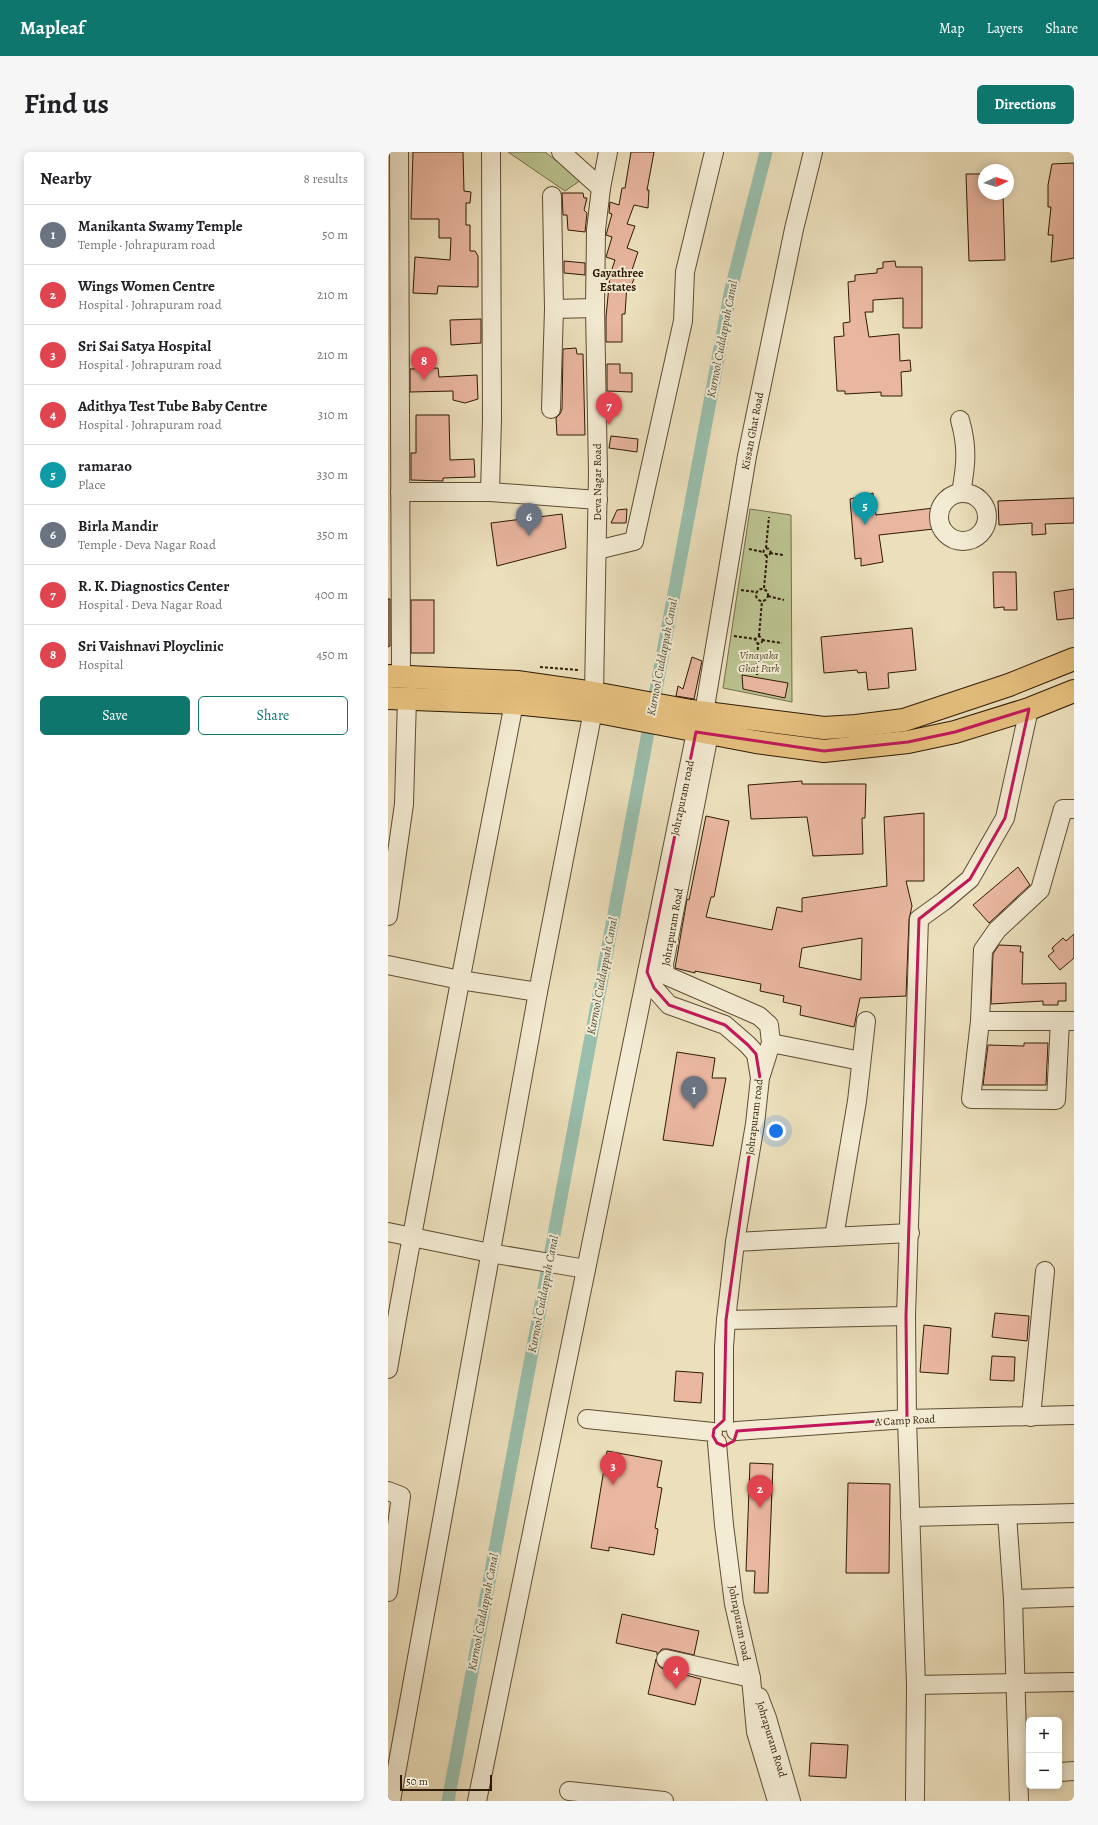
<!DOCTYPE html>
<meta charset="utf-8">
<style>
body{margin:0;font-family:Alegreya,serif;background:#f6f6f6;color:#202124}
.controls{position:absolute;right:12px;bottom:12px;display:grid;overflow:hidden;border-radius:6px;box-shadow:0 2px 10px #0003}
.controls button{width:36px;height:36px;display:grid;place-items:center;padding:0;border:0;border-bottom:1px solid #e0e0e0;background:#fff;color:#202124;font:20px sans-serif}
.compass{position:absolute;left:590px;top:12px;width:36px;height:36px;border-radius:50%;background:#fff;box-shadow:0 2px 10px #0003;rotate:86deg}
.scale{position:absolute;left:12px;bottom:10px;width:92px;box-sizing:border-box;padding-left:4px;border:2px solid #2e1a05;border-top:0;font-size:11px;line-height:14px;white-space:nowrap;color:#2e1a05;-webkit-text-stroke:3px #f3ebd3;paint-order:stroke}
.you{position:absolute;left:388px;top:979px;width:14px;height:14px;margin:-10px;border:3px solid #fff;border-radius:50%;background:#1a73e8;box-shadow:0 0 0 6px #1a73e833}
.badge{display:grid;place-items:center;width:26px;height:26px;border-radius:50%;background:#0f766e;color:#fff;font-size:13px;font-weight:700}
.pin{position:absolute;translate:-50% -33px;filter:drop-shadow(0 1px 2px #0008)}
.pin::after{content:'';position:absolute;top:21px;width:14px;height:12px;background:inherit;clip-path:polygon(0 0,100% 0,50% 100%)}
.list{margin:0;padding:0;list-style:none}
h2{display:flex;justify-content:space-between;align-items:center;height:52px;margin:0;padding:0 16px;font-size:17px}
h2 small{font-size:13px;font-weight:400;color:#757577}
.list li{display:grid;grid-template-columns:26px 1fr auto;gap:12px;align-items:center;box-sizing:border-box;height:60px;padding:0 16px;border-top:1px solid #e0e0e0}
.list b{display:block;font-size:15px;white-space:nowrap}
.list p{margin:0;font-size:13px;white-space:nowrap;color:#757577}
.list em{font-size:13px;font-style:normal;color:#757577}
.actions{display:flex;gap:8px;padding:12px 16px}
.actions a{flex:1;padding:9px 0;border:1px solid #0f766e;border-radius:6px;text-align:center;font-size:14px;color:#0f766e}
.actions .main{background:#0f766e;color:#fff}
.map{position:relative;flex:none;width:686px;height:1649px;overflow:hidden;border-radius:6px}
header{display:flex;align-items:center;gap:24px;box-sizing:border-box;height:56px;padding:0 20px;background:#0f766e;color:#fff}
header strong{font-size:19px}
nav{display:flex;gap:22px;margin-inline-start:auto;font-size:14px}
.intro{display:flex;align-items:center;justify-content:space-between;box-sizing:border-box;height:96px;padding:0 24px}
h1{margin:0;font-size:28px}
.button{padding:10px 18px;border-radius:6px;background:#0f766e;color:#fff;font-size:14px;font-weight:700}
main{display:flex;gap:24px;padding:0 24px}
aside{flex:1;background:#fff;border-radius:6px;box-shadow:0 2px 10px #0003}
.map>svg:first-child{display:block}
</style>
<header>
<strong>Mapleaf</strong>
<nav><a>Map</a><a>Layers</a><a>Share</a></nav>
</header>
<div class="intro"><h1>Find us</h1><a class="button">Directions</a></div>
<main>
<aside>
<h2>Nearby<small>8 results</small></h2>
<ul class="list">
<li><span class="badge" style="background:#6b7280">1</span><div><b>Manikanta Swamy Temple</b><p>Temple · Johrapuram road</p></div><em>50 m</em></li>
<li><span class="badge" style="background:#e0444e">2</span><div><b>Wings Women Centre</b><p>Hospital · Johrapuram road</p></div><em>210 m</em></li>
<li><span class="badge" style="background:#e0444e">3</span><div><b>Sri Sai Satya Hospital</b><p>Hospital · Johrapuram road</p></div><em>210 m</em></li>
<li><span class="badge" style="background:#e0444e">4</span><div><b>Adithya Test Tube Baby Centre</b><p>Hospital · Johrapuram road</p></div><em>310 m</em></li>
<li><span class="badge" style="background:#0f9aa8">5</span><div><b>ramarao</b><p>Place</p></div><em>330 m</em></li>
<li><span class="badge" style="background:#6b7280">6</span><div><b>Birla Mandir</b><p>Temple · Deva Nagar Road</p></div><em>350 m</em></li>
<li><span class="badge" style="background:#e0444e">7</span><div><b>R. K. Diagnostics Center</b><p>Hospital · Deva Nagar Road</p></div><em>400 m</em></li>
<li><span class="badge" style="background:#e0444e">8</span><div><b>Sri Vaishnavi Ployclinic</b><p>Hospital</p></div><em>450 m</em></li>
</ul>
<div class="actions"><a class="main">Save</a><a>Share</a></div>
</aside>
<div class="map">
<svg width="686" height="1649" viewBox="0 0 686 1649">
<rect width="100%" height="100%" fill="#ece0bc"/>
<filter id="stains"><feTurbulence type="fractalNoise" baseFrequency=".005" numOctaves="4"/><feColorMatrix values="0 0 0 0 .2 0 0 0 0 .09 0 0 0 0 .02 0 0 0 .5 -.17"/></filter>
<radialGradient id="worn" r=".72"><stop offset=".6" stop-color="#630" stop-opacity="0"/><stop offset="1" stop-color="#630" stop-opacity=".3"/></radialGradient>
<g fill="#bac28f" stroke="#746e4a">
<polygon points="120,0 157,0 193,28 177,39"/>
<polygon points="362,357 403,363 404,550 335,536"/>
</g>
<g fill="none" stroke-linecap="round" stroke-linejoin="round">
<polyline stroke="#99beac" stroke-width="13" points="60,1649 343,137 378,0"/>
</g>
<g fill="#e9b69f" stroke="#2e1a05" fill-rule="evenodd">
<polygon points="25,0 75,0 76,39 83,40 82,51 78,51 78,73 82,73 82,99 87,99 90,104 90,135 50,134 49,142 25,141 27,105 62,108 63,86 51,86 51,67 23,67"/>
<polygon points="243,0 266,0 259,38 261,38 260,56 246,53 239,72 247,74 239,96 250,100 244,118 249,120 243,134 239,132 237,162 234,162 234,190 218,190 218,165 222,123 227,108 218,105 224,85 218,83 224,62 221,61 222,50 231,53 234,36 237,36"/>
<polygon points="686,11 686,106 663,110 665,83 660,83 663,55 660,55 660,33 664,12"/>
<polygon points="578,22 596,22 596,42 615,42 617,108 581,109"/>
<polygon points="174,41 195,41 196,46 199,46 196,58 199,61 197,80 180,78 179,63 175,63"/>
<polygon points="176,109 197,111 197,123 176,121"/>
<polygon points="507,109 508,115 534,115 534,176 515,176 515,146 485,148 485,160 477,160 481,185 511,182 512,209 522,208 523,219 513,220 514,244 493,244 493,240 457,242 457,239 449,239 446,185 456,184 455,171 462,170 460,130 467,129 467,123 489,121 489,117 495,116 495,110"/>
<polygon points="93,167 93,191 63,193 62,168"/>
<polygon points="188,196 189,202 195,202 197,283 169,283 168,266 172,262 174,257 175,197"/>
<polygon points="219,212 232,212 232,221 244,221 244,240 219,239"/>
<polygon points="50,216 51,225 89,223 90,247 77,251 65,248 65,239 22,240 22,217"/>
<polygon points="28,263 61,263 62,308 86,307 87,325 55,326 55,329 23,328 23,301 28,301"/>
<polygon points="223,284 250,287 249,300 221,296"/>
<polygon points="485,341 488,363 554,355 552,370 555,376 491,383 495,410 473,414 473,406 467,407 462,347"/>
<polygon points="686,346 686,371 657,372 658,382 644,383 644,371 611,373 610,349"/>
<polygon points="239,357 238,371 223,371 229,358"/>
<polygon points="174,362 178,396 109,414 103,371"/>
<polygon points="605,420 628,420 629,458 616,458 616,455 606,456"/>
<polygon points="686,437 686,466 669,468 666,440"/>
<polygon points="0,447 2,447 2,494 0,495"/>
<rect x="23" y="448" width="23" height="53"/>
<polygon points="524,476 528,518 500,521 501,536 480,538 478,520 470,521 469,518 436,521 433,485"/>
<polygon points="304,505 314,509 306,547 288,544 290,534 295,537"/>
<polygon points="354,523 400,531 397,546 355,537"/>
<polygon points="414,629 414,632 478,632 477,666 474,666 475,702 425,704 419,665 363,667 360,633"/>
<path d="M536 661V729H518L524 754 521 767 518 844 472 846 466 875 412 863 413 854 395 850 396 844 372 839 373 832 307 819V821L287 816 299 747 301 748 318 664 341 669 326 745H323L318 765 384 778 389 755 414 760V746L499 734 496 665ZM474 786 473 828 411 815 414 796Z"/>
<polygon points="630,715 642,733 601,771 585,753"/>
<polygon points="686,782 686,806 672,818 660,804 666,799 664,796 675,786 678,789"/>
<polygon points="611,793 633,794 632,800 635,800 634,832 678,831 678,849 670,849 670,853 655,853 655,849 603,852 605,802"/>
<polygon points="636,891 660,891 658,933 595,933 600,893 636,894"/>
<polygon points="289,900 327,906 324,926 338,926 325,994 275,988"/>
<polygon points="607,1161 641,1164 639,1189 604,1185"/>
<polygon points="536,1173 563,1176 560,1222 532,1220"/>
<polygon points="604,1204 627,1205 626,1229 602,1228"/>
<polygon points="288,1219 315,1221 313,1251 286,1249"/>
<polygon points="219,1299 274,1309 269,1335 274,1336 267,1376 270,1377 266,1403 221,1395 221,1399 203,1396"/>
<polygon points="362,1311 385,1312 380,1441 366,1441 367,1419 358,1419"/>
<polygon points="460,1331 502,1332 501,1421 458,1421"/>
<polygon points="234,1462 311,1479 306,1503 280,1497 274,1497 269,1503 269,1500 228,1491"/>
<polygon points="268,1507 271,1514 275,1517 313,1527 307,1553 260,1542"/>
<polygon points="423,1591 460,1593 458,1626 421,1624"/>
</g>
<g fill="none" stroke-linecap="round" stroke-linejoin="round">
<g stroke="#5e4c33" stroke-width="20">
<g id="minor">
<path d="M11 0C13 175 11 349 13 524"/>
<polyline points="173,0 213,36"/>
<polyline points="166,157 207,156"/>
<polyline points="163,257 166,157 164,44"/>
<path d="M572 268C580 296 578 313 573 341"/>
<polyline points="12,340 102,340 210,348"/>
<polyline points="102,340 104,267 103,0"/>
<circle cx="575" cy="365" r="24"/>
<polyline points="209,398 246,389 295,169 297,120 326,0"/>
<polyline points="206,541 210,321 207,156 208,78 213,36 220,0"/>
<polyline points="316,561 359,304 406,77 425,0"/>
<polyline points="308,580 259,820 266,836 281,853 337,873 360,893 368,902 372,926 367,972 347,1090 338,1168 336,1195 336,1270"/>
<polyline points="321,582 276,812 277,823 371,864 381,873 383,891 373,923"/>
<polyline points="0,764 16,652 19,546"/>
<polyline points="0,813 72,828 150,840"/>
<polyline points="592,869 686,869"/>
<polyline points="672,869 668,948 583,947 592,869 595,798 609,778 652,738 675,657 686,657"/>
<polyline points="383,891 473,909"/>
<polyline points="0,1080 102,1101 198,1117"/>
<polyline points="446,1085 469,949 478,869"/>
<polyline points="347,1090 522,1081"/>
<polyline points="338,1168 518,1164"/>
<path d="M0 1217C39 995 83 773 126 551"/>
<polyline points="643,1265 657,1119"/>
<polyline points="199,1267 325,1280"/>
<polyline points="348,1279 519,1267 686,1263"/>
<polyline points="329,1291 336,1373 346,1452 363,1526 368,1580 389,1649"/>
<polyline points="0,1339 13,1344 0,1440"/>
<polyline points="619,1363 625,1447 631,1649"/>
<polyline points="522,1365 686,1361"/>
<polyline points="625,1447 686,1445"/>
<polyline points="278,1507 363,1526"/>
<polyline points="528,1533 686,1530"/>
<polyline points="371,1545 379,1566 403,1649"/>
<polyline points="671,1620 686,1619"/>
<polyline points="181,1639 276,1649"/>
<polyline points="527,1647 528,1533 519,1267 518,1164 531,767 556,749 582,727 617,666 641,557"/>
<polyline points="3,1649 150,840 205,559"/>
<polyline points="89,1649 259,820"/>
</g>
</g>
<g stroke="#2e1a05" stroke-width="24">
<g id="major">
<polyline points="0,524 129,530 206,541 303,559 436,576 468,574 516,568 621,533 686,507"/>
<polyline points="0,546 126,551 205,559 368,590 436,599 520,590 567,580 641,557 686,539"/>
</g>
</g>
<g stroke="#2e1a05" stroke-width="2" stroke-dasharray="3 2" stroke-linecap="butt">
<polyline points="378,396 381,365"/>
<circle cx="379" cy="400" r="3.5"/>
<polyline points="361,397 375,400"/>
<polyline points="382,401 395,403"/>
<polyline points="376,436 379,404"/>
<circle cx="374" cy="443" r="6"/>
<polyline points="353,438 368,440"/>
<polyline points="380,444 396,448"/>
<polyline points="346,484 367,487"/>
<polyline points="371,484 374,449"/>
<circle cx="371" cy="488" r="3.5"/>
<polyline points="374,488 394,491"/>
<polyline points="152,515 191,518"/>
<polyline points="369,523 370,491"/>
</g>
<use href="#minor" stroke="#f3ebd3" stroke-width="18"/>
<use href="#major" stroke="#e6c07e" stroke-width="22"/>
</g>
<path fill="none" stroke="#c2185b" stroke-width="3" stroke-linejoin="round" d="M641 557 617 666 582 727 531 767 518 1164 519 1267 349 1279 346 1289 336 1294 329 1291 325 1284 326 1277 336 1268 338 1168 372 926 368 902 360 893 337 873 281 853 266 836 259 820 308 580 436 599 520 590 567 580Z"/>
<g text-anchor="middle" stroke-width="4" stroke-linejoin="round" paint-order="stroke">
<g font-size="11" fill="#2e1a05" stroke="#f3ebd3">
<text transform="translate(364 279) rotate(-79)" y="4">Kissan Ghat Road</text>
<text transform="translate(209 330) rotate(-90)" y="4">Deva Nagar Road</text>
<text transform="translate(294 646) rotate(-78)" y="4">Johrapuram road</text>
<text transform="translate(284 775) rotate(-80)" y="4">Johrapuram Road</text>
<text transform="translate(366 965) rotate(-83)" y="4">Johrapuram road</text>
<text transform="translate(517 1268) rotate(-3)" y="4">A Camp Road</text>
<text transform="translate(352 1471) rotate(79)" y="4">Johrapuram road</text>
<text transform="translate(384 1587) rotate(73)" y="4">Johrapuram Road</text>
</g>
<g font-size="11" font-style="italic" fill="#584c2e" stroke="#f3ebd3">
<text x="371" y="507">Vinayaka<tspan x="371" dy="13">Ghat Park</tspan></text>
</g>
<g font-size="12" font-weight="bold" fill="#2e1a05" stroke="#f3ebd3">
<text x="230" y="125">Gayathree<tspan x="230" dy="14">Estates</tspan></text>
</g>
<g font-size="12" font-style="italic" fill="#53533f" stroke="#f3ebd3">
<text transform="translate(334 187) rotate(-79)" y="4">Kurnool Cuddappah Canal</text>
<text transform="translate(274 505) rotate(-79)" y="4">Kurnool Cuddappah Canal</text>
<text transform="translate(214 824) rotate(-79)" y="4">Kurnool Cuddappah Canal</text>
<text transform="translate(155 1142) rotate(-79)" y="4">Kurnool Cuddappah Canal</text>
<text transform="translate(95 1460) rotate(-79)" y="4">Kurnool Cuddappah Canal</text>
</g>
</g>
<rect width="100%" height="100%" filter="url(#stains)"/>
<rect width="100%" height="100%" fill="url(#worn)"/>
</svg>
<div class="controls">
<button>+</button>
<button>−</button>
</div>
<svg class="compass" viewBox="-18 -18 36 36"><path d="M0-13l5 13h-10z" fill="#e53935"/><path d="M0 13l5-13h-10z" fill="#757577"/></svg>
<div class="scale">50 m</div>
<div class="you"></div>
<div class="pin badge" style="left:306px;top:957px;background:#6b7280">1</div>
<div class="pin badge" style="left:372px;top:1356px;background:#e0444e">2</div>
<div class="pin badge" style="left:225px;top:1333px;background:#e0444e">3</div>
<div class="pin badge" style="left:288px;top:1537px;background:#e0444e">4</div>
<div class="pin badge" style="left:477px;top:373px;background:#0f9aa8">5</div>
<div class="pin badge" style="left:141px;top:384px;background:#6b7280">6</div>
<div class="pin badge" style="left:221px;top:273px;background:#e0444e">7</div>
<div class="pin badge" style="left:36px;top:228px;background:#e0444e">8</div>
</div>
</main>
